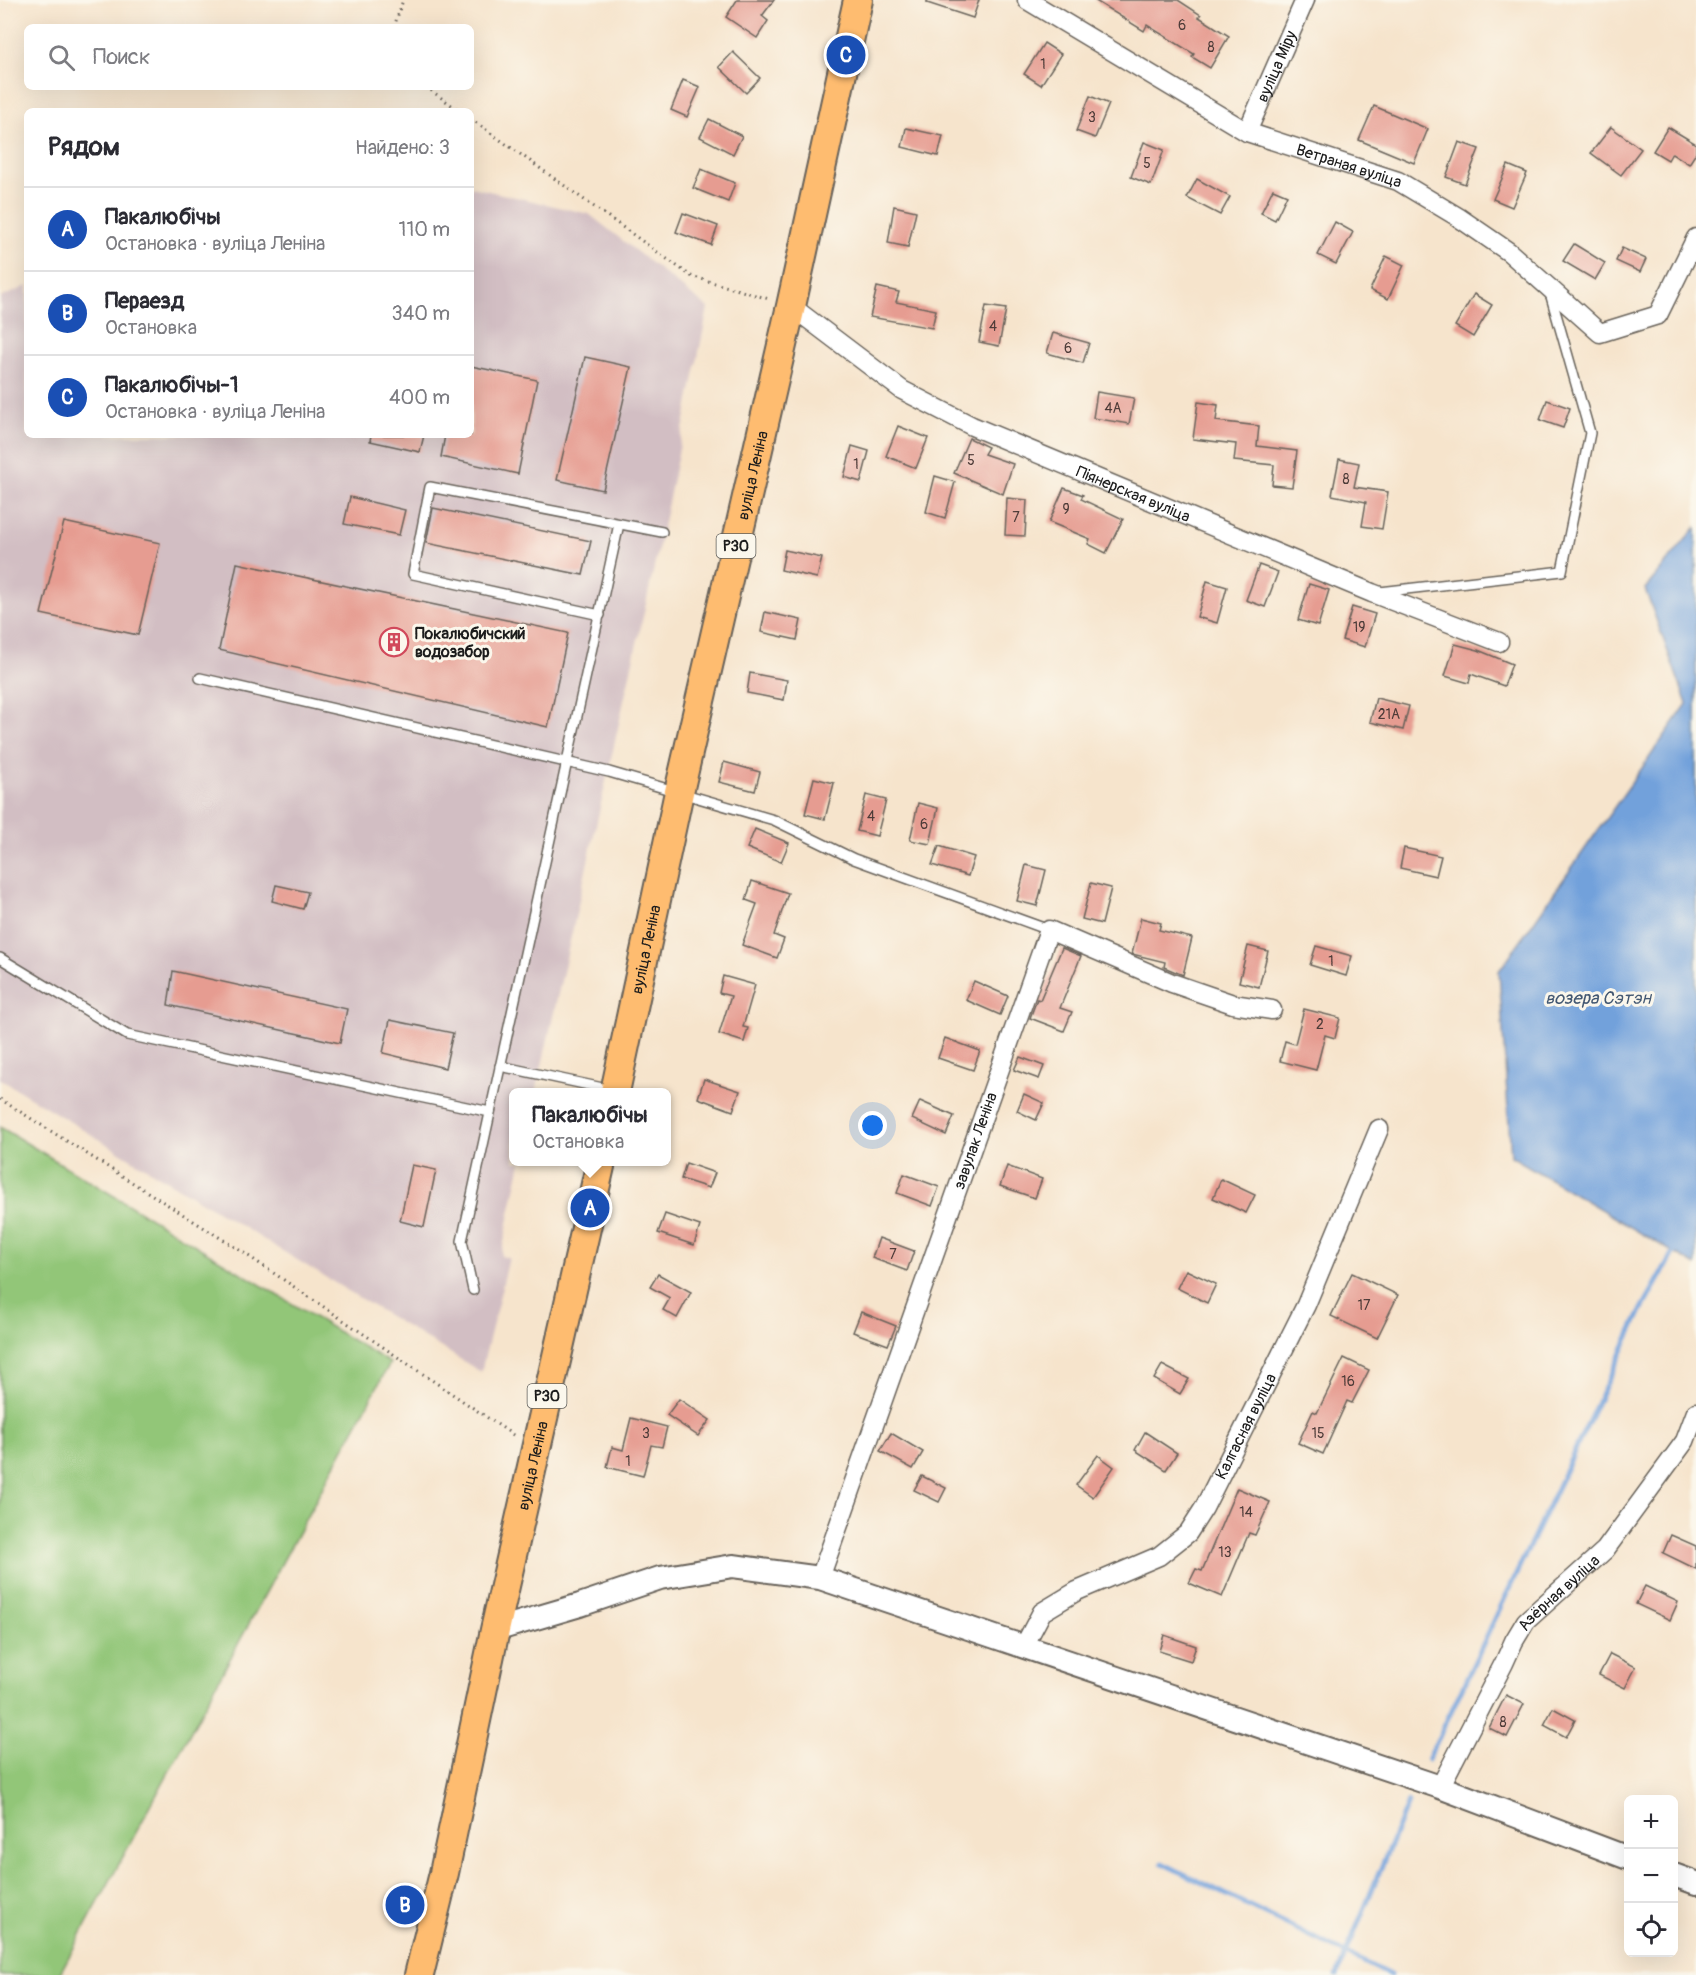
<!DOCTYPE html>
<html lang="ru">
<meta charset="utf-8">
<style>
body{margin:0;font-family:Pangolin,sans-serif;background:#f7f7f7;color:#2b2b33}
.controls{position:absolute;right:18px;bottom:18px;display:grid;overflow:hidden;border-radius:9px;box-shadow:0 6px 24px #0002}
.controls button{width:54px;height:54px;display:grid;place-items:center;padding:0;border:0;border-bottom:2px solid #e1e1e2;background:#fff;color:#2b2b33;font:30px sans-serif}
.you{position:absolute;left:873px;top:1126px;width:21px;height:21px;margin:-15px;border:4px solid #fff;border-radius:50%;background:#1a73e8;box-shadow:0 0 0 9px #1a73e833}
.badge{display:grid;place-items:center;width:39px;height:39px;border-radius:50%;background:#111827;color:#fff;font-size:20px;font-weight:700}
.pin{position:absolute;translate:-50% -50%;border:3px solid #fff;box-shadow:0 2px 6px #0006}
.popup{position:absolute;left:509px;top:1088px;width:162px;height:78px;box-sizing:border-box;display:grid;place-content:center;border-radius:9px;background:#fff;filter:drop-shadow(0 2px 4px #0005);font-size:20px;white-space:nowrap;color:#7c7c81}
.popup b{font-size:22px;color:#2b2b33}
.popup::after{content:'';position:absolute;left:50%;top:100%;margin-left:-12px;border:12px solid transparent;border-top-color:#fff}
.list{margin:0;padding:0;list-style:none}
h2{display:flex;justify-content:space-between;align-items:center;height:78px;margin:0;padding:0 24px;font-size:26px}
h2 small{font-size:20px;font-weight:400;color:#7c7c81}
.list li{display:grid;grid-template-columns:39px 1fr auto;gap:18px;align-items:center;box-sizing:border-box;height:84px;padding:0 24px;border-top:2px solid #e1e1e2}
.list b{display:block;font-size:22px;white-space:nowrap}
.list p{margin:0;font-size:20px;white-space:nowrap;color:#7c7c81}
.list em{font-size:20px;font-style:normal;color:#7c7c81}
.icon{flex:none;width:33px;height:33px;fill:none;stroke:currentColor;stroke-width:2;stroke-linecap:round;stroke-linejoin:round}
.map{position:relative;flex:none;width:1696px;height:1975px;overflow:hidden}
.search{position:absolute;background:#fff;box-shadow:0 6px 24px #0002;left:24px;top:24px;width:450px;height:66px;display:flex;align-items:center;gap:15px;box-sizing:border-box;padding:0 21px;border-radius:9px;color:#7c7c81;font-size:22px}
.panel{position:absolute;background:#fff;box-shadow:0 6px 24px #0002;left:24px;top:108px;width:450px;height:330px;border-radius:9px}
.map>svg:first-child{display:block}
</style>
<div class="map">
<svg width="1696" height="1975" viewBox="0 0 1696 1975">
<rect width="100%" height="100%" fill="#fbf7ec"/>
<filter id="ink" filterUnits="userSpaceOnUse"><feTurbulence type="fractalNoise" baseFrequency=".0167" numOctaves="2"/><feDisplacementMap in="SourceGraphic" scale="12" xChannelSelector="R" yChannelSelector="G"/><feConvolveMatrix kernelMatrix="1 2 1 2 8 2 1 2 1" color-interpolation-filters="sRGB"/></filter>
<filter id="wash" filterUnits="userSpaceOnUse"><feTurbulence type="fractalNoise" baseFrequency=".008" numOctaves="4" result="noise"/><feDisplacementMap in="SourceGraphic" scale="24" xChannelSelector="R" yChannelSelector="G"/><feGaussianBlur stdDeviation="1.35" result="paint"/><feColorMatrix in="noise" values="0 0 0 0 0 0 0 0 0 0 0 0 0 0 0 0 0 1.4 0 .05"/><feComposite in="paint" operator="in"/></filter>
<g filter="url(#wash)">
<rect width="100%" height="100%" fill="#f6e4cc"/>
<polygon fill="#d2bec3" points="471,187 589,214 708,308 662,532 536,1092 514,1092 514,1162 521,1162 501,1256 509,1258 481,1372 0,1079 0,298 27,286 27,435 471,435"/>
<polygon fill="#92c678" stroke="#57714a" stroke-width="1.5" points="0,1127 390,1363 59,1975 0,1975"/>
<polygon fill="#72a1db" stroke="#475e7c" stroke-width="1.5" points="1696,527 1696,1266 1511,1156 1499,971 1687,704 1645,589"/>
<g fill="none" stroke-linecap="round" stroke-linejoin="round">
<g stroke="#72a1db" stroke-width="5">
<polyline points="1428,1760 1642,1309 1676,1248"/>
<polyline points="1162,1863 1390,1975"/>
<polyline points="1337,1975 1408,1802"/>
</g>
</g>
<g id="blocks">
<g fill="#e69c91">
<polygon points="737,0 774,0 762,16 768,21 757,38 726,17"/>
<polygon points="927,0 979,0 973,18 927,3"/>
<polygon points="1094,0 1178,0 1201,15 1199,17 1229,36 1210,68 1192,57 1194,54 1147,25 1144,31"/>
<polygon points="1044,43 1061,54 1041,85 1024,74"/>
<polygon points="733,52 760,78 746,93 719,67"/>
<polygon points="683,80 700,87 687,117 671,110"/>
<polygon points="1090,96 1109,104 1095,138 1076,131"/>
<polygon points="1374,106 1428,129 1414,163 1359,140"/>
<polygon points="709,119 742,136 733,154 700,137"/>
<polygon points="1611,127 1641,149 1621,175 1591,153"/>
<polygon points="1668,127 1696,144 1696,153 1689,164 1672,153 1668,160 1653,151"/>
<polygon points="906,128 943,136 938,156 902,147"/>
<polygon points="1144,142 1164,150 1151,185 1131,177"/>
<polygon points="1459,142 1479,149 1465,184 1446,177"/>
<polygon points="1508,165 1527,173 1512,207 1493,199"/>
<polygon points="701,169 735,183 728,202 693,188"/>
<polygon points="1197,179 1230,197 1220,215 1187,198"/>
<polygon points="1273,189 1287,195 1275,220 1261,213"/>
<polygon points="894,206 916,211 908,247 888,243"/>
<polygon points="683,213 718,226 711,245 676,232"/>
<polygon points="1335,222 1353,232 1336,264 1318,255"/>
<polygon points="1574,244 1605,263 1595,280 1563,261"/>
<polygon points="1622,248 1646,259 1640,272 1616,261"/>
<polygon points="1386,256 1404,265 1388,299 1370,290"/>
<polygon points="877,287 899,292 896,302 936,310 932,328 870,317"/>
<polygon points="1474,294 1492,305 1473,337 1455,326"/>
<polygon points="986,306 1006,309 999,346 979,342"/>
<polygon points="1053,333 1089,343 1083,363 1047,353"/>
<polygon points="585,357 631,367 603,490 557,480"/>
<polygon points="471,366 537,380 518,474 441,457 445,435 471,435"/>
<polygon points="1097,392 1134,398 1129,424 1093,418"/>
<polygon points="1547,400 1570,408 1563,428 1540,420"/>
<polygon points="1198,402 1218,405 1216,421 1259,426 1257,446 1297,451 1292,487 1272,485 1274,465 1234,461 1236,444 1193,439"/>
<polygon points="898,426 928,438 916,468 886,456"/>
<polygon points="371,435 424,435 420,452 370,441"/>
<polygon points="969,438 988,447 984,454 1013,464 1003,494 954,473"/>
<polygon points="852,446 869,451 861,482 844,477"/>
<polygon points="1339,459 1359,463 1354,487 1388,492 1382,529 1362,526 1366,502 1332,495"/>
<polygon points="935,476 955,482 945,518 926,512"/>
<polygon points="1064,488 1083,495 1081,499 1123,519 1106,553 1088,544 1090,539 1049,522"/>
<polygon points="350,497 405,510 399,535 344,524"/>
<polygon points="1007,498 1027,500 1025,536 1005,535"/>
<polygon points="433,508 591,541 583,575 426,543"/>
<polygon points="64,522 160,543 138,635 41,614"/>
<polygon points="785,550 822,558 817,578 781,570"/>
<polygon points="237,563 568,633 548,727 219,650"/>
<polygon points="1259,565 1278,572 1265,607 1246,600"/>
<polygon points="1207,581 1227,587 1217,623 1197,617"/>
<polygon points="1309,584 1329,590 1318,626 1298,620"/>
<polygon points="1352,607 1375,614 1365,647 1342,640"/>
<polygon points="765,612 801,620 797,640 761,632"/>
<polygon points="1455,644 1478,650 1512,664 1504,686 1471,674 1469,683 1445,676"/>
<polygon points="750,673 787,680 784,700 747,693"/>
<polygon points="1376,698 1409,706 1403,730 1370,722"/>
<polygon points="724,762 760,772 755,791 719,782"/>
<polygon points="814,778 834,783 825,819 805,814"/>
<polygon points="866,795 886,800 877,836 857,831"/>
<polygon points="918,803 938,808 930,844 910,840"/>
<polygon points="755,829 789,843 781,862 747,848"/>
<polygon points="939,846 974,857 968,876 932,865"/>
<polygon points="1404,848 1441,856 1436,876 1400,868"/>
<polygon points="1026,865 1046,870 1037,906 1017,901"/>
<polygon points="752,881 788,893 774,935 784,939 777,958 742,945 757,904 746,900"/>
<polygon points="1091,883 1111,888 1102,924 1082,919"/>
<polygon points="276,885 308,892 303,909 272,901"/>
<polygon points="1141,918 1161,923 1159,930 1192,938 1183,975 1164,967 1165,962 1132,954"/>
<polygon points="1248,946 1268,951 1259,987 1239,982"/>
<polygon points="1316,946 1352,956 1346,976 1310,965"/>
<polygon points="1062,948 1081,956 1060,1008 1072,1012 1064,1031 1030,1018 1037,999 1040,1000"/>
<polygon points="173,971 347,1009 340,1043 168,1005"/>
<polygon points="723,976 755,985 743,1027 748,1028 744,1042 719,1034 731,996 719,993"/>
<polygon points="974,981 1008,996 1000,1015 966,1000"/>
<polygon points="1304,1009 1340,1018 1335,1038 1325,1035 1316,1070 1280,1061 1285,1041 1295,1044"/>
<polygon points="390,1020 453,1033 445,1068 383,1053"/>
<polygon points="945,1038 980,1051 973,1070 938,1058"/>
<polygon points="1020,1057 1044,1066 1039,1079 1014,1070"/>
<polygon points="704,1079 740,1091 733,1111 698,1098"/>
<polygon points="1024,1094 1044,1103 1036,1120 1017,1111"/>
<polygon points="920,1101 954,1116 946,1135 912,1119"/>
<polygon points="686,1163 715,1173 709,1188 681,1179"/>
<polygon points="412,1165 436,1170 424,1227 400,1221"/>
<polygon points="1007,1166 1042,1179 1035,1198 1000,1186"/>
<polygon points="904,1174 939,1187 932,1206 897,1193"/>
<polygon points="1221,1179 1255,1195 1246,1213 1213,1198"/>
<polygon points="665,1214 700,1226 694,1245 658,1233"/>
<polygon points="879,1238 914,1251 907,1271 872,1258"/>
<polygon points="1186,1270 1216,1284 1207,1303 1177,1288"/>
<polygon points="1352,1273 1398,1295 1377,1338 1331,1316"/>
<polygon points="658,1274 691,1292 677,1318 663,1310 670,1298 650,1287"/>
<polygon points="861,1312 896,1326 888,1345 853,1332"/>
<polygon points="1344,1358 1369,1370 1352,1403 1347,1401 1323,1454 1298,1443 1313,1411 1317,1413"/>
<polygon points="1162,1365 1189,1379 1180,1394 1154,1379"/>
<polygon points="679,1399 710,1420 698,1436 667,1415"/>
<polygon points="631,1418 667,1427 662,1447 651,1445 643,1476 607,1467 612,1447 623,1450"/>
<polygon points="1145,1432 1177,1453 1166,1470 1135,1450"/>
<polygon points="891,1433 923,1452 913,1469 880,1451"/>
<polygon points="1098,1455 1114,1467 1093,1497 1076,1485"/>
<polygon points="922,1476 946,1488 939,1502 914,1490"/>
<polygon points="1237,1488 1270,1502 1255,1535 1249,1533 1222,1597 1189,1583 1196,1569 1202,1571"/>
<polygon points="1671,1535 1696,1546 1696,1569 1663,1553"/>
<polygon points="1645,1586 1678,1602 1670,1620 1636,1604"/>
<polygon points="1164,1635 1196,1646 1191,1661 1159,1651"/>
<polygon points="1610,1654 1636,1667 1625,1688 1599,1675"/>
<polygon points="1506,1695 1524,1704 1507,1737 1489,1728"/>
<polygon points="1553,1708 1575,1720 1566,1737 1544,1725"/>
</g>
</g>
</g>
<g filter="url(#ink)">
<use href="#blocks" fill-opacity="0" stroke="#68625a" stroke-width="1.5"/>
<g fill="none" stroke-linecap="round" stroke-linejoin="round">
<g stroke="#68625a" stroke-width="12">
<g id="service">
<polyline points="1380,592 1562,571 1590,433 1550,293"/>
<polyline points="600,615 413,574 430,487 662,532"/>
<polyline points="200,678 609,772 774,820 854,859 1049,930"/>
<polyline points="0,958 127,1035 490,1112"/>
<polyline points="500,1066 612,1090"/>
<polyline points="473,1290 462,1241 619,524"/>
</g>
</g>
<g stroke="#68625a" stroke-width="21">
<g id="minor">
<path id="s1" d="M1027 0 1247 132 1398 181 1458 217 1509 252 1600 333 1658 315 1696 238"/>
<path id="s2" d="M1247 132 1305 0"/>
<path id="s3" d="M791 306 902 390 972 426 1372 593 1499 642"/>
<path id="s4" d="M820 1578 1049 930 1172 983 1233 1004 1272 1010"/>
<path id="s5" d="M1024 1646 1042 1612 1077 1591 1159 1556 1188 1533 1204 1508 1306 1305 1379 1129"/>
<path id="s6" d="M1440 1787 1504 1663 1514 1641 1526 1621 1605 1550 1685 1441 1696 1412"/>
</g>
</g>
<g stroke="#68625a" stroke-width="26">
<g id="tertiary">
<polyline points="495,1630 580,1605 660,1578 733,1566 820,1578 1440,1787 1628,1858"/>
<polyline points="1674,1875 1696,1883"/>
</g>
</g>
<g stroke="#68625a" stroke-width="32">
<g id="primary">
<path id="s7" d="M615 1092 679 792 791 306 858 0"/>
<path id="s8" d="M419 1975 444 1873 495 1630 601 1162"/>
</g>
</g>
<g stroke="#68625a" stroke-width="3" stroke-dasharray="1.5 4.5" stroke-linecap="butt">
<polyline points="394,27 403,0"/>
<polyline points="426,87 460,111"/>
<polyline points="471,119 691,276 769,299"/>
<polyline points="0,1099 241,1251 516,1437"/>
</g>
<use href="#service" stroke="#fff" stroke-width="9"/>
<use href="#minor" stroke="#fff" stroke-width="18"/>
<use href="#tertiary" stroke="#fff" stroke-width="22"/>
<use href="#primary" stroke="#febc70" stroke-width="28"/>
</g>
</g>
<defs>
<g id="building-ring" transform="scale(1.5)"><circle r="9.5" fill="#fbf7ec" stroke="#d1495b" stroke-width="1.5"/><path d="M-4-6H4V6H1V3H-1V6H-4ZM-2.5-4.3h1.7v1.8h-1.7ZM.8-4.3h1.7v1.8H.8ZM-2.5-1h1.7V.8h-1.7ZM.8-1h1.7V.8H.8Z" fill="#d1495b"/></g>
</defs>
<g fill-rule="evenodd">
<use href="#building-ring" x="394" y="642"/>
</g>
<g text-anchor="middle" stroke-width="6" stroke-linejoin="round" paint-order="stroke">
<g font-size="14" fill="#4e3c39">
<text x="1182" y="30">6</text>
<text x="1211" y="52">8</text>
<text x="1043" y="69">1</text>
<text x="1092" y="122">3</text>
<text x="1147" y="168">5</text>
<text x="993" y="331">4</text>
<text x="1068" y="353">6</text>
<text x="1113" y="413">4А</text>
<text x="971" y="465">5</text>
<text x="856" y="469">1</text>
<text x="1346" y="484">8</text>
<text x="1066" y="514">9</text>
<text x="1016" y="522">7</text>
<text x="1359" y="632">19</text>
<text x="1389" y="719">21А</text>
<text x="871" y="821">4</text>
<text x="924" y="829">6</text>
<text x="1331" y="966">1</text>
<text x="1320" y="1029">2</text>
<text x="893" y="1259">7</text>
<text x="1364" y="1310">17</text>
<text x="1348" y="1386">16</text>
<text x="646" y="1438">3</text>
<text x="1318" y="1438">15</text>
<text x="628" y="1466">1</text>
<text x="1246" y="1517">14</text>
<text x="1225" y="1557">13</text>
<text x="1503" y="1727">8</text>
</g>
<g fill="#fbf7ec" stroke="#5f5e5a" stroke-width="1.5">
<rect x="716.5" y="534" width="39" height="24" rx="4.5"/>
<rect x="527.5" y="1384" width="39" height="24" rx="4.5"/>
</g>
<g font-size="15" font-weight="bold" fill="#1c1c1c">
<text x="736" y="551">Р30</text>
<text x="547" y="1401">Р30</text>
</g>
<g font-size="16" fill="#1c1c1c" stroke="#fbf7ec">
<text dy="6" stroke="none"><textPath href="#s2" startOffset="72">вуліца Міру</textPath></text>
<text dy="6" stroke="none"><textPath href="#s1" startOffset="364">Ветраная вуліца</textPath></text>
<text dy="6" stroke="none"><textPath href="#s7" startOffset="632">вуліца Леніна</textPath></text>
<text dy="6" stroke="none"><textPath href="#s3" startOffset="393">Піянерская вуліца</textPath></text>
<text dy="6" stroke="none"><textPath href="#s7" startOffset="146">вуліца Леніна</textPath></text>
<text dy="6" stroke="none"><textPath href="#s4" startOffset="464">завулак Леніна</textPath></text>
<text dy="6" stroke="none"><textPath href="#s5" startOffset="327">Калгасная вуліца</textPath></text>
<text dy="6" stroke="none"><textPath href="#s8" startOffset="522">вуліца Леніна</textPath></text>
<text dy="6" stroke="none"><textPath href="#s6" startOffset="230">Азёрная вуліца</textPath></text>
</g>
<g font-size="16" font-weight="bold" fill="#1c1c1c" stroke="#fbf7ec" text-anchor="start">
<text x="415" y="639">Покалюбичский<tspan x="415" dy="18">водозабор</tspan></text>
</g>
<g font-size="18" font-style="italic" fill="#435872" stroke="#fbf7ec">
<text x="1598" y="1004">возера Сэтэн</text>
</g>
</g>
</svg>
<div class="controls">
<button>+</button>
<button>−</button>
<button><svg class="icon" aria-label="locate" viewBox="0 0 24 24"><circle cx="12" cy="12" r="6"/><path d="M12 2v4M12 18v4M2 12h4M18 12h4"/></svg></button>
</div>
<div class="you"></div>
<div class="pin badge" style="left:590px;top:1208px;background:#1a4fb4">A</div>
<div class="popup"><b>Пакалюбічы</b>Остановка</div>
<div class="pin badge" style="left:405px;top:1905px;background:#1a4fb4">B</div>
<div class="pin badge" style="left:846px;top:55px;background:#1a4fb4">C</div>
<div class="search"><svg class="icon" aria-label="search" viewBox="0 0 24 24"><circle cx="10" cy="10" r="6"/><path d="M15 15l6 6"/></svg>Поиск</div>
<section class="panel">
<h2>Рядом<small>Найдено: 3</small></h2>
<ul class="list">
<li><span class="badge" style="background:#1a4fb4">A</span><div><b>Пакалюбічы</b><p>Остановка · вуліца Леніна</p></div><em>110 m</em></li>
<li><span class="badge" style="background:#1a4fb4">B</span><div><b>Пераезд</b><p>Остановка</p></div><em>340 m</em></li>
<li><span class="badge" style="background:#1a4fb4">C</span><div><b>Пакалюбічы-1</b><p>Остановка · вуліца Леніна</p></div><em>400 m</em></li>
</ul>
</section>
</div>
